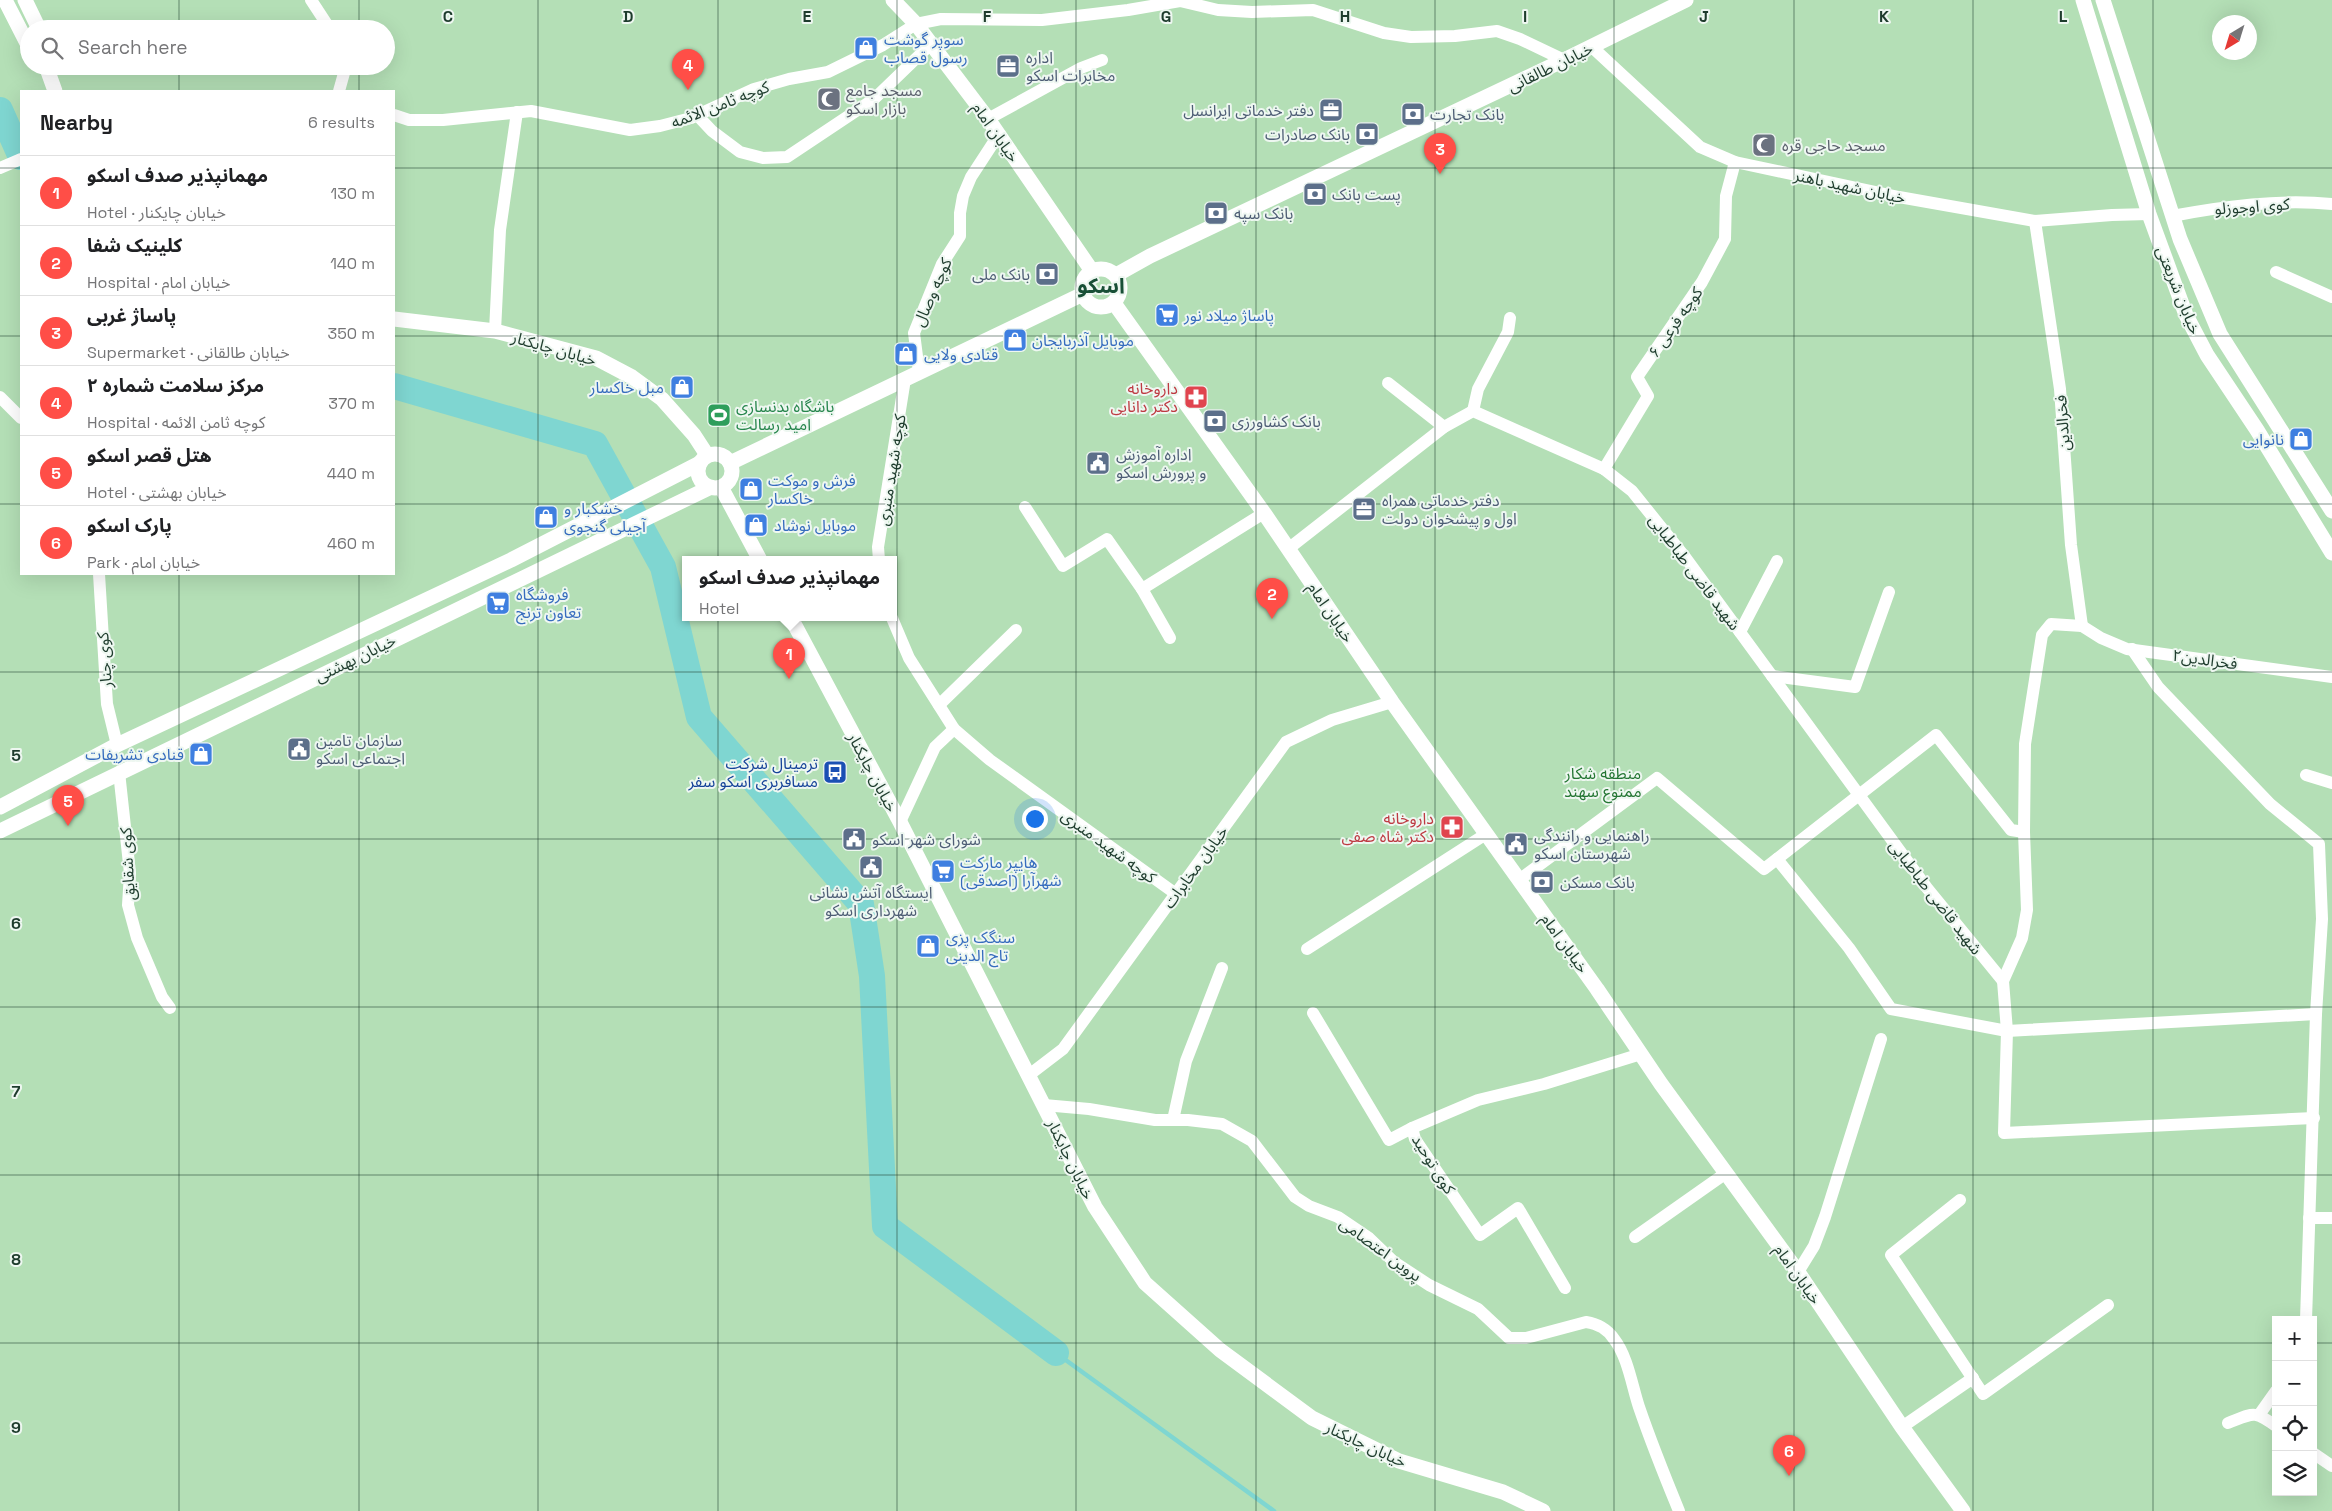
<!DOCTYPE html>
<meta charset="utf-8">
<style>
body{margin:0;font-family:"Space Grotesk","Noto Sans Arabic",sans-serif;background:#f6f6f6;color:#202124}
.controls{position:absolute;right:15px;bottom:15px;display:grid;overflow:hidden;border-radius:0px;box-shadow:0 5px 20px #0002}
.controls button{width:45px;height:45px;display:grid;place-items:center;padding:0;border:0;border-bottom:1px solid #e0e0e0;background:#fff;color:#202124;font:25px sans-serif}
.compass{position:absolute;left:2212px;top:15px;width:45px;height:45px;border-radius:50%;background:#fff;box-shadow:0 5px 20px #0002;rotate:218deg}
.you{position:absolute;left:1034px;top:818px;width:18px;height:18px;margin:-12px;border:4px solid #fff;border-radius:50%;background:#1a73e8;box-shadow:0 0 0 8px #1a73e833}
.badge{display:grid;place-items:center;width:32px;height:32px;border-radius:50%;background:#ff4e47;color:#fff;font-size:16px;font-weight:700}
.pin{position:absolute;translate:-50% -41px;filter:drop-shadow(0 1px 2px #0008)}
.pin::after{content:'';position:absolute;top:26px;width:18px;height:15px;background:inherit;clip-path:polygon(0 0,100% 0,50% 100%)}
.popup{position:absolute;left:682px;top:556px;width:215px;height:65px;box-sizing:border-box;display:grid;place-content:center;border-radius:0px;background:#fff;filter:drop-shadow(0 1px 4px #0005);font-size:16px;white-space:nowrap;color:#757577}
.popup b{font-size:19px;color:#202124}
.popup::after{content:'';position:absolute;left:50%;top:100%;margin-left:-10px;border:10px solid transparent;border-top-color:#fff}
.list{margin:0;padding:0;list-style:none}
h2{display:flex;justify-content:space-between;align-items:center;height:65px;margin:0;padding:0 20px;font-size:21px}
h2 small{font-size:16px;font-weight:400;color:#757577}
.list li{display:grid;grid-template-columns:32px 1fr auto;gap:15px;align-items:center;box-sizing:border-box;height:70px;padding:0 20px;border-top:1px solid #e0e0e0}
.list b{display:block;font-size:19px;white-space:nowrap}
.list p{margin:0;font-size:16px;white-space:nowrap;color:#757577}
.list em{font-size:16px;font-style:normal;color:#757577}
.icon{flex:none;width:28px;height:28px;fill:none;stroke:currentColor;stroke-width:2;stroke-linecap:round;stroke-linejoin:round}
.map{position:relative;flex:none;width:2332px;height:1511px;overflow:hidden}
.search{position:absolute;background:#fff;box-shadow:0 5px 20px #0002;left:20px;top:20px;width:375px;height:55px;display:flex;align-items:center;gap:12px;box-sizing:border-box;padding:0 18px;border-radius:28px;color:#757577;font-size:19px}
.panel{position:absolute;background:#fff;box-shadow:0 5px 20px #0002;left:20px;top:90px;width:375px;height:485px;border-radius:0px}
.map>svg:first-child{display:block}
</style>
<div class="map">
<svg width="2332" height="1511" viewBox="0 0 2332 1511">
<rect width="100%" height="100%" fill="#ddebe2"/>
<path fill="#b4dfb6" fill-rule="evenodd" d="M0 0H2332V1511H0ZM2220 22H2250V52H2220ZM29 29H386V66H29ZM21 91H394V574H21ZM685 560H893V618H685ZM2276 1320H2313V1492H2276Z"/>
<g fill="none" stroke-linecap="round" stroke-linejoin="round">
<polyline stroke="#7fd6d1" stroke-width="4.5" points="1056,1353 1274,1511"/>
<g stroke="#7fd6d1" stroke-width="26">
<polyline points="0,110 21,157"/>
<polyline points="394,386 595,444 663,567 699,717 861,904 872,976 885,1226 1056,1353"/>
</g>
<g stroke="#fff" stroke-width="12">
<polyline points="311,0 330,29"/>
<polyline points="1592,47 1700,147 1735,162 1899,197 2035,221 2112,215 2149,214"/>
<polyline points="339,91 346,66"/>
<polyline points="394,115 409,120 443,120 531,111 630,130 660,126 691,118 754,89 789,79 828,72 883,45 916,24 941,19 1042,20 1128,10 1180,1 1218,10 1252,12 1313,10 1384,33 1411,37 1455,36 1497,31 1520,39 1564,60"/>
<polyline points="697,115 712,131 740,152 763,158 787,157 874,99 931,44"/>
<polyline points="988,119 1081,68 1102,60"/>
<polyline points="0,168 21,159"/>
<path d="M2172 216C2225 206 2279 199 2332 204"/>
<polyline points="2035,221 2060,389 2071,545 2082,626"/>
<polyline points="2276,272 2332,297"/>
<polyline points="495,331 500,230 517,112"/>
<polyline points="919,372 914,333 942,264 960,236 960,213 963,196 971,177 999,134"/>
<polyline points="1388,383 1444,427"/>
<polyline points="0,397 21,418"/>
<polyline points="1473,411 1478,389 1508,332 1510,318"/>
<polyline points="1604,469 1648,396 1637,377 1702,282 1725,239 1726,196 1735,162"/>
<polyline points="1025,507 1063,566 1107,539 1142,589 1170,638"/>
<polyline points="1288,549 1444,427 1473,411 1604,469 1632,491 1685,557 1927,888 2003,981"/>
<polyline points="879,560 878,547 905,379"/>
<polyline points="99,574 107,704 117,745"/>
<polyline points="1142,589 1264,513"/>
<polyline points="892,618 909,658 954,729 990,760 1176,894"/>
<polyline points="1740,632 1777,561"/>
<polyline points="2132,649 2158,687 2270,804 2319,844 2322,919 2316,1014 2306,1320"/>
<polyline points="1772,676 1855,687 1889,592"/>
<polyline points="939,705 1016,630"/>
<polyline points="119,772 130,873 128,905 137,938 162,997 170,1008"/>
<polyline points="2306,775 2332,783"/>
<polyline points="900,822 935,747 954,729"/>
<polyline points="1777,859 1849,948 1891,1009 2007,1031 2316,1014"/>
<polyline points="1519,880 1657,778 1764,869 1936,735 2011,830 2024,832"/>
<polyline points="1307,949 1486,834"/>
<polyline points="1313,1013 1389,1140 1412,1128"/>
<polyline points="1029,1075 1063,1049 1286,742 1332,720 1392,702"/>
<path d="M1044 1105 1089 1109 1155 1120H1188L1222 1124 1252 1141 1295 1197 1309 1206 1338 1217 1369 1238 1394 1262 1429 1285 1478 1309 1509 1338H1526L1586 1322C1599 1324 1607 1329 1614 1339 1628 1357 1632 1386 1639 1407 1651 1442 1665 1477 1679 1511"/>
<polyline points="2314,1118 2004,1133 2007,1031 2003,981 2022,938 2027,910 2024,832 2025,744 2042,635 2051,624 2082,626 2101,638 2127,649 2332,677"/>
<polyline points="1173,1120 1186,1061 1222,968"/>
<polyline points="1960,1200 1891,1255 1983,1394 2108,1305"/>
<polyline points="2309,1218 2332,1218"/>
<polyline points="1635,1237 1726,1173"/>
<polyline points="1798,1272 1814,1246 1825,1217 1881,1039"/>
<polyline points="1565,1288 1518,1208 1480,1235 1415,1139 1412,1128 1478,1100 1544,1084 1641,1054"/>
<polyline points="2259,1415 2276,1391"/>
<path d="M2228 1423C2254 1413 2253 1410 2276 1426"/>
<polyline points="1902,1427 1973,1378"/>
<polyline points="2313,1453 2332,1466"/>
</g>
<g stroke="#fff" stroke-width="15">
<polyline points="893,0 916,24 988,119 1092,271"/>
<polyline points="1116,275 1150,256 1564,60 1686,0"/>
</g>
<g stroke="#fff" stroke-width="15">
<polyline points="5,0 29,47"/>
<polyline points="25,0 39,29"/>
<polyline points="2083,0 2149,214 2186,315 2207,355 2257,430 2332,553"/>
<polyline points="2103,0 2180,239 2220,334 2332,511"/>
<polyline points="46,66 55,91"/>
<circle cx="1101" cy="288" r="19"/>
<polyline points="1114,303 1264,513 1392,702 1597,989 1661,1084 1798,1272 1902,1427 1963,1511"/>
<polyline points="394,319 495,331 596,358 632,377 662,399 694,435 707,455"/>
<circle cx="715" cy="471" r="17"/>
<polyline points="730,463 1083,294"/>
<polyline points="721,487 760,560"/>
<polyline points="791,618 900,822 1095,1207 1145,1283 1220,1350 1312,1418 1399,1461 1503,1492 1543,1511"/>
<polyline points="0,807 117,745 511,560 700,463"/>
<polyline points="0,831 711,487"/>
</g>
</g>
<path fill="none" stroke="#1e3c2d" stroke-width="1" stroke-opacity="0.55" d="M179 0V29M359 0V29M538 0V1511M718 0V1511M897 0V1511M1076 0V1511M1256 0V1511M1435 0V1511M1614 0V1511M1794 0V1511M1973 0V1511M2153 0V1511M179 66V91M359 66V91M0 168H21M394 168H2332M0 336H21M394 336H2332M0 504H21M394 504H2332M179 574V1511M359 574V1511M0 672H2332M0 839H2332M0 1007H2332M0 1175H2332M0 1343H2276M2313 1343H2332"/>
<defs>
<g id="shop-square" transform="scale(1.25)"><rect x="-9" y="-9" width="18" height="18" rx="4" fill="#3f7fe0" stroke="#eef7f1"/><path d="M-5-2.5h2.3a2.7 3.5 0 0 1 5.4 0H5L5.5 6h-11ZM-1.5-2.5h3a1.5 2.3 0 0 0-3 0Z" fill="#fff"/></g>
<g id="office-square" transform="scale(1.25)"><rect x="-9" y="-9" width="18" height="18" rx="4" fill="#5c6f8a" stroke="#eef7f1"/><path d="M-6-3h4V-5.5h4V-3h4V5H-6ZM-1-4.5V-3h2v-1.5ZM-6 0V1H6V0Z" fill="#fff"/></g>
<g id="mosque-square" transform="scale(1.25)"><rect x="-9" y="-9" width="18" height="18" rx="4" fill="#6b7280" stroke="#eef7f1"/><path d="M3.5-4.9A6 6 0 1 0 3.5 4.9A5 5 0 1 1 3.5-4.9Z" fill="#fff"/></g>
<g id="bank-square" transform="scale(1.25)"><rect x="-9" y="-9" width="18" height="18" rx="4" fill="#5c6f8a" stroke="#eef7f1"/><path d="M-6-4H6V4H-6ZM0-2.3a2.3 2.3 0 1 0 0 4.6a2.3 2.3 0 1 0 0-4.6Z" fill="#fff"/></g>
<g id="supermarket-square" transform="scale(1.25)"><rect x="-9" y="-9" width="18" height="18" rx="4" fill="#3f7fe0" stroke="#eef7f1"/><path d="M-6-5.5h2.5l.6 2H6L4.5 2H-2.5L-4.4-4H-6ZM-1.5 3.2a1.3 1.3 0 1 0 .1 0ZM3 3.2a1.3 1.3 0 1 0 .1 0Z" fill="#fff"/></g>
<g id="pharmacy-square" transform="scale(1.25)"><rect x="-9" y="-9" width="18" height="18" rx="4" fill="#e0444e" stroke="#eef7f1"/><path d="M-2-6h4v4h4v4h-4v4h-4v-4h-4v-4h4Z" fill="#fff"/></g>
<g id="stadium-square" transform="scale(1.25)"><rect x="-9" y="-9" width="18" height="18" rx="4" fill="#2e9e5b" stroke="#eef7f1"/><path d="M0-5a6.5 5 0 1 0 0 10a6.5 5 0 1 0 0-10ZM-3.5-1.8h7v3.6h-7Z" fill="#fff"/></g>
<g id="civic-square" transform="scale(1.25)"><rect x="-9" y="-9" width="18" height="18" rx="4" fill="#5c6f8a" stroke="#eef7f1"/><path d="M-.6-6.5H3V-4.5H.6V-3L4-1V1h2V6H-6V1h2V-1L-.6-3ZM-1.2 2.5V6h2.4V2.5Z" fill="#fff"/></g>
<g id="bus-square" transform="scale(1.25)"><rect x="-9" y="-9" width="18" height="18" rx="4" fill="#1a4fb4" stroke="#eef7f1"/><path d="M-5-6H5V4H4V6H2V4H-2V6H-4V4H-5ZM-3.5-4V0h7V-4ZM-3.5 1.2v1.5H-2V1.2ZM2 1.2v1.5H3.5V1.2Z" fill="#fff"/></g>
</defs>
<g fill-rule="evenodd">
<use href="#shop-square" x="866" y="48"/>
<use href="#office-square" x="1008" y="66"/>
<use href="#mosque-square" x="829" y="99"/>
<use href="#office-square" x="1331" y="110"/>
<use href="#bank-square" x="1413" y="114"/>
<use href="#bank-square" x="1367" y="134"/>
<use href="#mosque-square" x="1764" y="145"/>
<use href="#bank-square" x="1315" y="194"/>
<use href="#bank-square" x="1216" y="213"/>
<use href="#bank-square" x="1047" y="274"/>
<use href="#supermarket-square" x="1167" y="315"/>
<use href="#shop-square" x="1015" y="340"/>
<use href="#shop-square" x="906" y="354"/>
<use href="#shop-square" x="682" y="387"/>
<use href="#pharmacy-square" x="1196" y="397"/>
<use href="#stadium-square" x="719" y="415"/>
<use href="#bank-square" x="1215" y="421"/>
<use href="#shop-square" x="2301" y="439"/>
<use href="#civic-square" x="1098" y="463"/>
<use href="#shop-square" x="751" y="489"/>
<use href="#office-square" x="1364" y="509"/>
<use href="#shop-square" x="546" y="517"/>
<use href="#shop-square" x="756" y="525"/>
<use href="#supermarket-square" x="498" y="603"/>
<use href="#civic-square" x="299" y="749"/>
<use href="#shop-square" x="201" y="754"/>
<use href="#bus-square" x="835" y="772"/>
<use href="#pharmacy-square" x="1452" y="827"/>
<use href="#civic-square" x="854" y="839"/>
<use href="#civic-square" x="1516" y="844"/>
<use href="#civic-square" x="871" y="867"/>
<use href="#supermarket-square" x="943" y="871"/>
<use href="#bank-square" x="1542" y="882"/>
<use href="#shop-square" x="928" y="946"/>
</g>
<g text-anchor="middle" stroke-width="4" stroke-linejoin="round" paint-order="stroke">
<g font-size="16" fill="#366cbe" stroke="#eef7f1" text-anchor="start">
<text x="884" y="45">سوپر گوشت<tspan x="884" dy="18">رسول قصاب</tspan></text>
<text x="1184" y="321">پاساژ میلاد نور</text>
<text x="1032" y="346">موبایل آذربایجان</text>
<text x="924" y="360">قنادی ولایی</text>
<text x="664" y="393" text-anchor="end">مبل خاکسار</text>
<text x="2284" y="445" text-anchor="end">نانوایی</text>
<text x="768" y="486">فرش و موکت<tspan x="768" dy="18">خاکسار</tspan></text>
<text x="564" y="514">خشکبار و<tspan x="564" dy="18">آجیلی گنجوی</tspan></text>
<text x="774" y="531">موبایل نوشاد</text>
<text x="516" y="600">فروشگاه<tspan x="516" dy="18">تعاون ترنج</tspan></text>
<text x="184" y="760" text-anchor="end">قنادی تشریفات</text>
<text x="960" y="868">هایپر مارکت<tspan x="960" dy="18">شهرآرا (اصدقی)</tspan></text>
<text x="946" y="943">سنگک پزی<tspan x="946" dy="18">تاج الدینی</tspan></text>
</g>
<g font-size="16" fill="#4e5e75" stroke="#eef7f1" text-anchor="start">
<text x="1026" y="63">اداره<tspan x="1026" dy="18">مخابرات اسکو</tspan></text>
<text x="1314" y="116" text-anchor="end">دفتر خدماتی ایرانسل</text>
<text x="1430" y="120">بانک تجارت</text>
<text x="1350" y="140" text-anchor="end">بانک صادرات</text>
<text x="1332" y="200">پست بانک</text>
<text x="1234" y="219">بانک سپه</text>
<text x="1030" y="280" text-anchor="end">بانک ملی</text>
<text x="1232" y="427">بانک کشاورزی</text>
<text x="1116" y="460">اداره آموزش<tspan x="1116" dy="18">و پرورش اسکو</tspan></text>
<text x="1382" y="506">دفتر خدماتی همراه<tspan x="1382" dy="18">اول و پیشخوان دولت</tspan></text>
<text x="316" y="746">سازمان تامین<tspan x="316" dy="18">اجتماعی اسکو</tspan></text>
<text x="1534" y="841">راهنمایی و رانندگی<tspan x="1534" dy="18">شهرستان اسکو</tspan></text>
<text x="872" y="845">شورای شهر اسکو</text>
<text x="1560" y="888">بانک مسکن</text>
<text x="871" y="898" text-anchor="middle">ایستگاه آتش نشانی<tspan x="871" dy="18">شهرداری اسکو</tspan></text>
</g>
<g font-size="16" fill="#1e3c2d" stroke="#eef7f1">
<text transform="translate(1550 67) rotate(-26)" y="6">خیابان طالقانی</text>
<text transform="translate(720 104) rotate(-21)" y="6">کوچه ثامن الائمه</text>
<text transform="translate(996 132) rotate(55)" y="6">خیابان امام</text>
<text transform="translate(1850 186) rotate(12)" y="6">خیابان شهید باهنر</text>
<text transform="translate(2252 206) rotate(-4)" y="6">کوی اوجوزلو</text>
<text transform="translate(2179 290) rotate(68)" y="6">خیابان شریعتی</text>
<text transform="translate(932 292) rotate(-66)" y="6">کوچه وصال</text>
<text transform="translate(1675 322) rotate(-55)" y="6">کوچه فرعی ۶</text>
<text transform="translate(554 348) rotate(16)" y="6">خیابان چایکنار</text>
<text transform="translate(2062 423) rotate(-94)" y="6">فخرالدین</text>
<text transform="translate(891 470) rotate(-81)" y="6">کوچه شهید منبری</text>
<text transform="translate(1695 572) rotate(53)" y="6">شهید قاضی طباطبایی</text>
<text transform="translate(1331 612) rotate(56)" y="6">خیابان امام</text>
<text transform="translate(355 658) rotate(-26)" y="6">خیابان بهشتی</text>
<text transform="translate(2205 659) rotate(8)" y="6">فخرالدین۲</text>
<text transform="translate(104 660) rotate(-94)" y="6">کوی چنار</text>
<text transform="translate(873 772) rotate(62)" y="6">خیابان چایکنار</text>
<text transform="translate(1109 846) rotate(36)" y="6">کوچه شهید منبری</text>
<text transform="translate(127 864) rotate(-93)" y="6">کوی شقایق</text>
<text transform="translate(1195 867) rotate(-54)" y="6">خیابان مخابرات</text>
<text transform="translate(1936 897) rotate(52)" y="6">شهید قاضی طباطبایی</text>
<text transform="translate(1565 943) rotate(54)" y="6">خیابان امام</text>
<text transform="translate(1071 1159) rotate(64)" y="6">خیابان چایکنار</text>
<text transform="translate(1434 1164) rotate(58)" y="6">کوی توحید</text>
<text transform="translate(1381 1249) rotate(36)" y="6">پروین اعتصامی</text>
<text transform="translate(1798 1274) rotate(55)" y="6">خیابان امام</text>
<text transform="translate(1366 1444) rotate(25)" y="6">خیابان چایکنار</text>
</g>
<g font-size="16" fill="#5b616d" stroke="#eef7f1" text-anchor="start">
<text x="846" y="96">مسجد جامع<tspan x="846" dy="18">بازار اسکو</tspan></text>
<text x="1782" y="151">مسجد حاجی قره</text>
</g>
<g font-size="16" fill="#be3a42" stroke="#eef7f1" text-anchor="end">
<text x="1178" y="394">داروخانه<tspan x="1178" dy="18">دکتر دانایی</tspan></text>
<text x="1434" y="824">داروخانه<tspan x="1434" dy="18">دکتر شاه صفی</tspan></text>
</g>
<g font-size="16" fill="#27864d" stroke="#eef7f1" text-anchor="start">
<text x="736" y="412">باشگاه بدنسازی<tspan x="736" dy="18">امید رسالت</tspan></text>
</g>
<g font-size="16" fill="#164399" stroke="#eef7f1" text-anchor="end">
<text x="818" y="769">ترمینال شرکت<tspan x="818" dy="18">مسافربری اسکو سفر</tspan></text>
</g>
<g font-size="16" fill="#247633" stroke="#eef7f1">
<text x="1603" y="779">منطقه شکار<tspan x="1603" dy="18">ممنوع سهند</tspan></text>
</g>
<g font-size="21" font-weight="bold" fill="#184f36" stroke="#eef7f1">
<text x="1101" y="293">اسکو</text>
</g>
</g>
<g font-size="16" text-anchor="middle" font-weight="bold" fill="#1e3c2d" stroke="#eef7f1" stroke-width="4" stroke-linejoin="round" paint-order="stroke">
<text x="448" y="22">C</text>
<text x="628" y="22">D</text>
<text x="807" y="22">E</text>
<text x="987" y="22">F</text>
<text x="1166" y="22">G</text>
<text x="1345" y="22">H</text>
<text x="1525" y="22">I</text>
<text x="1704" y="22">J</text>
<text x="1884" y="22">K</text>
<text x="2063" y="22">L</text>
<text x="16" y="761">5</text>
<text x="16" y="929">6</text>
<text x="16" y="1097">7</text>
<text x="16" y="1265">8</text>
<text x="16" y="1433">9</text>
</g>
</svg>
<div class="controls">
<button>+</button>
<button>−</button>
<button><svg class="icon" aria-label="locate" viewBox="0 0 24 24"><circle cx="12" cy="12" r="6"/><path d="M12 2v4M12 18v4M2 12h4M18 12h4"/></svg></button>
<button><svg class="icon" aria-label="layers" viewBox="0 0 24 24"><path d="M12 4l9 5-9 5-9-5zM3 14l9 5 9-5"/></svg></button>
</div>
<svg class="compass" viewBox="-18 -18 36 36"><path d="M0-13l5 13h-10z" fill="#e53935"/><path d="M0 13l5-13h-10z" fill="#757577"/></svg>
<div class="you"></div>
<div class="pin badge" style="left:789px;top:679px">1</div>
<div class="popup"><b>مهمانپذیر صدف اسکو</b>Hotel</div>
<div class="pin badge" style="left:1272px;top:619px">2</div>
<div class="pin badge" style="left:1440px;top:174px">3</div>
<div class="pin badge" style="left:688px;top:90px">4</div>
<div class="pin badge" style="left:68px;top:826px">5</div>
<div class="pin badge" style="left:1789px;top:1476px">6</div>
<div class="search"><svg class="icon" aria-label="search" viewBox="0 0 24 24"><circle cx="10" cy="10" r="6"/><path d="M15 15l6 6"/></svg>Search here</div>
<section class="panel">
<h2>Nearby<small>6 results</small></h2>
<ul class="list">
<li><span class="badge">1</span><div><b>مهمانپذیر صدف اسکو</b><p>Hotel · خیابان چایکنار</p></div><em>130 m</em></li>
<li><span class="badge">2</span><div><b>کلینیک شفا</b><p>Hospital · خیابان امام</p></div><em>140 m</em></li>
<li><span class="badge">3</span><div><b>پاساژ غربی</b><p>Supermarket · خیابان طالقانی</p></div><em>350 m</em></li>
<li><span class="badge">4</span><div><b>مرکز سلامت شماره ۲</b><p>Hospital · کوچه ثامن الائمه</p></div><em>370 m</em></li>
<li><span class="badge">5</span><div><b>هتل قصر اسکو</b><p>Hotel · خیابان بهشتی</p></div><em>440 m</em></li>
<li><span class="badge">6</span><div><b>پارک اسکو</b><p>Park · خیابان امام</p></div><em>460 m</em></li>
</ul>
</section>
</div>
